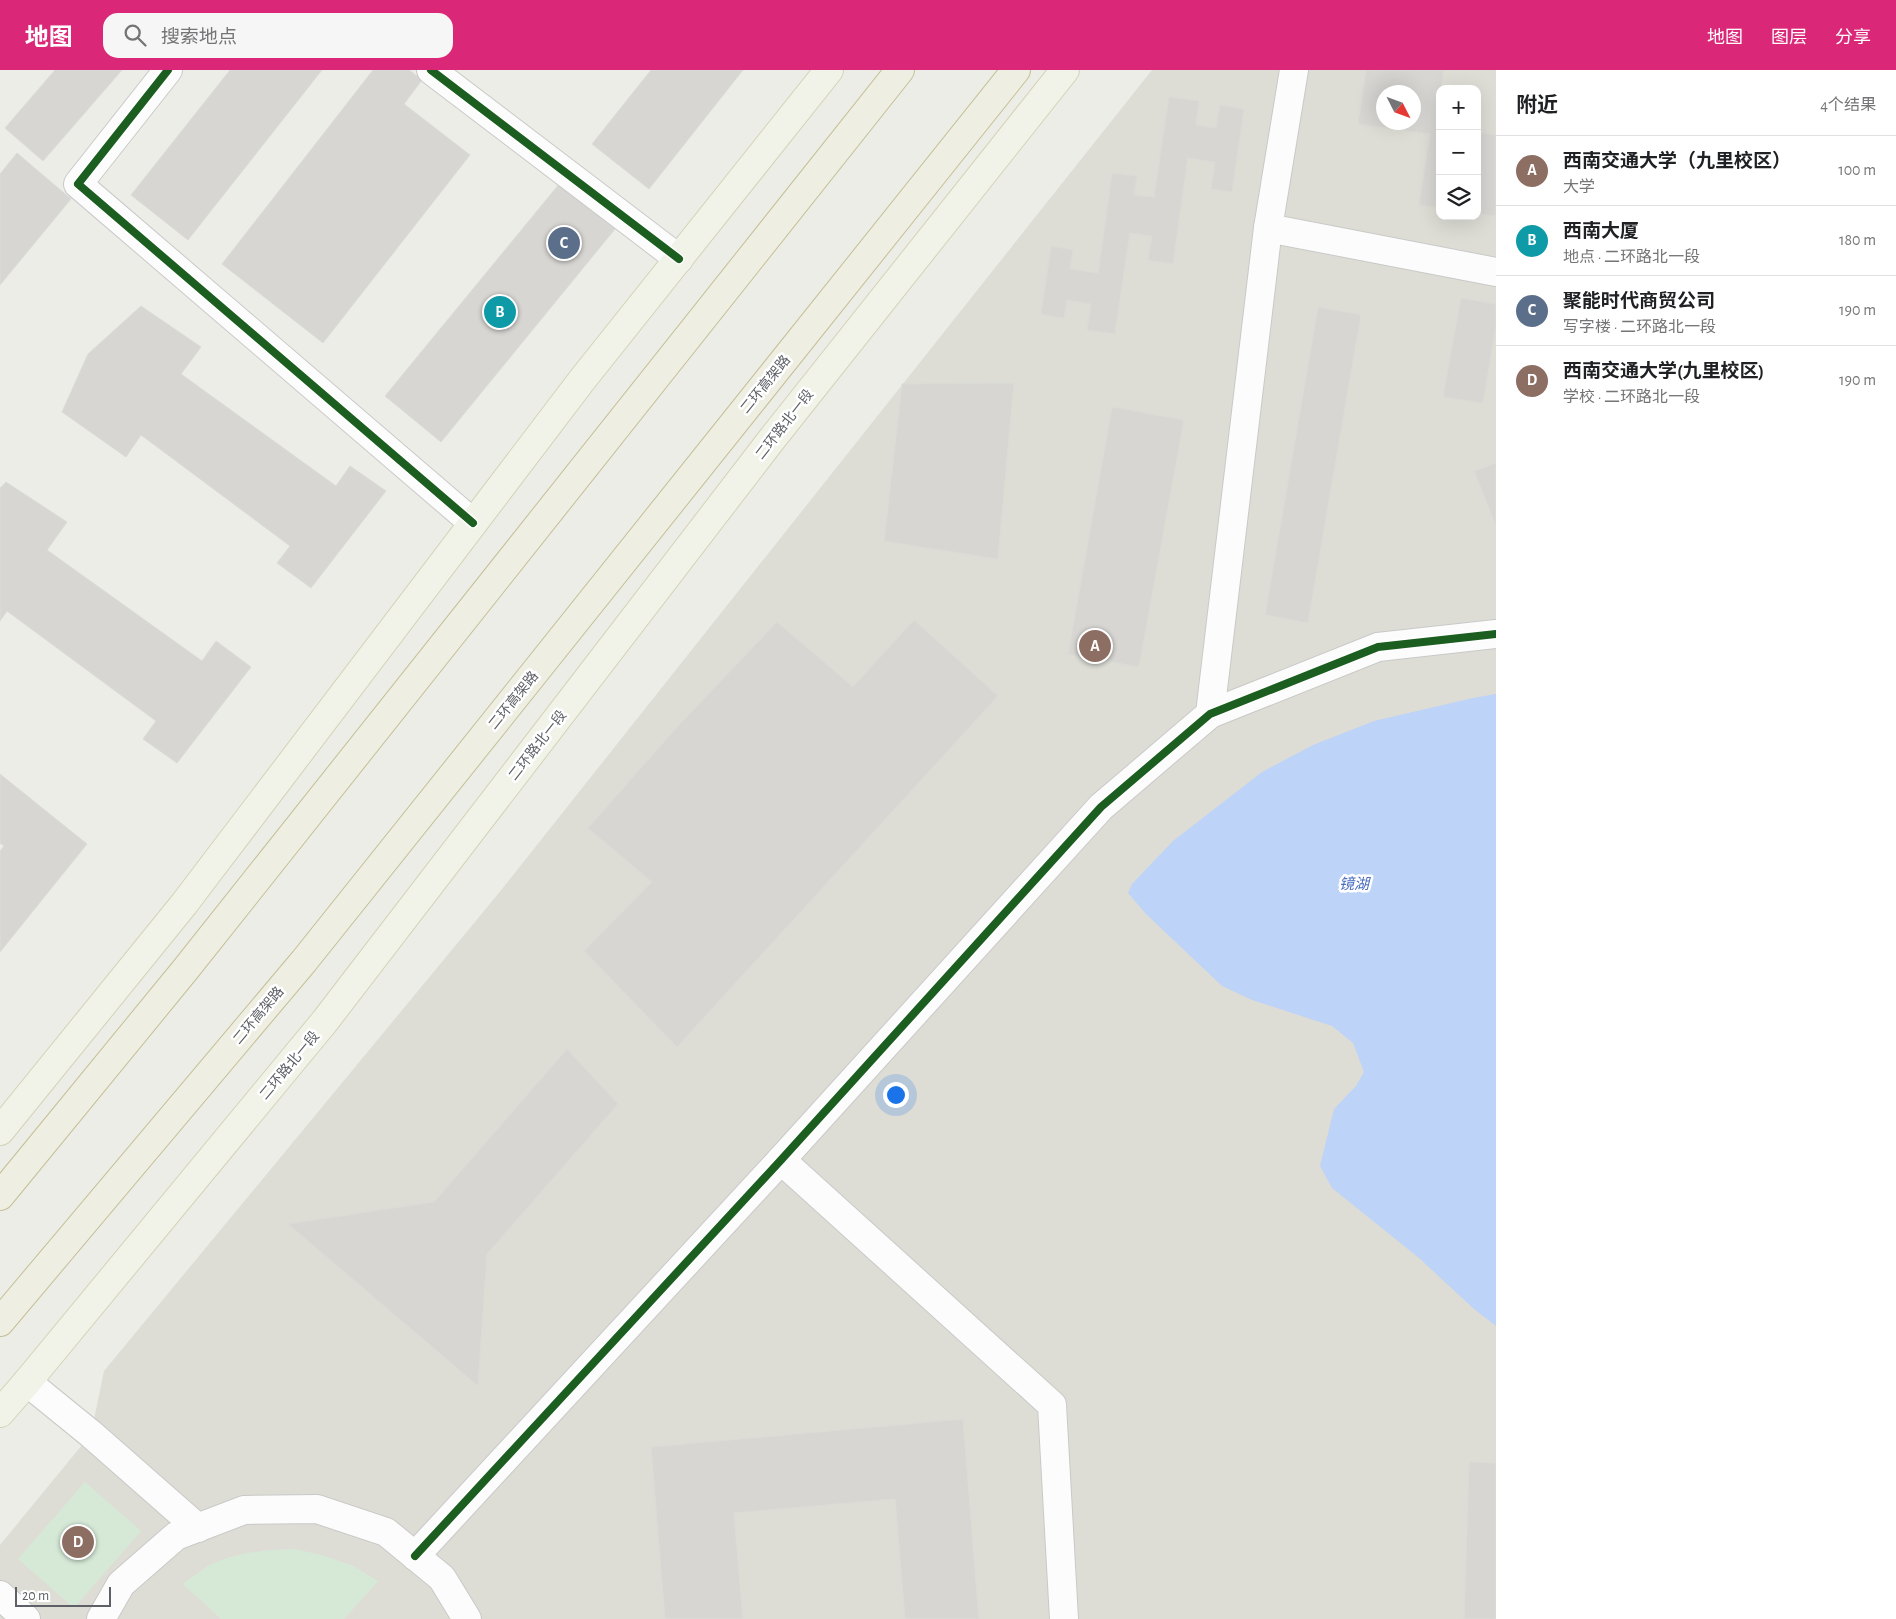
<!DOCTYPE html>
<html lang="zh">
<meta charset="utf-8">
<style>
body{margin:0;font-family:"Alegreya Sans","Noto Sans SC",sans-serif;background:#f6f6f6;color:#202124}
.controls{position:absolute;right:15px;top:15px;display:grid;overflow:hidden;border-radius:10px;box-shadow:0 5px 20px #0002}
.controls button{width:45px;height:45px;display:grid;place-items:center;padding:0;border:0;border-bottom:1px solid #e0e0e0;background:#fff;color:#202124;font:25px sans-serif}
.compass{position:absolute;left:1376px;top:15px;width:45px;height:45px;border-radius:50%;background:#fff;box-shadow:0 5px 20px #0002;rotate:132deg}
.scale{position:absolute;left:15px;bottom:12px;width:96px;box-sizing:border-box;padding-left:5px;border:2px solid #5d6066;border-top:0;font-size:14px;line-height:18px;white-space:nowrap;color:#5d6066;-webkit-text-stroke:4px #fff;paint-order:stroke}
.you{position:absolute;left:895px;top:1024px;width:18px;height:18px;margin:-12px;border:4px solid #fff;border-radius:50%;background:#1a73e8;box-shadow:0 0 0 8px #1a73e833}
.badge{display:grid;place-items:center;width:32px;height:32px;border-radius:50%;background:#db2777;color:#fff;font-size:16px;font-weight:700}
.pin{position:absolute;translate:-50% -50%;border:2px solid #fff;box-shadow:0 1px 5px #0006}
.list{margin:0;padding:0;list-style:none}
h2{display:flex;justify-content:space-between;align-items:center;height:65px;margin:0;padding:0 20px;font-size:21px}
h2 small{font-size:16px;font-weight:400;color:#757577}
.list li{display:grid;grid-template-columns:32px 1fr auto;gap:15px;align-items:center;box-sizing:border-box;height:70px;padding:0 20px;border-top:1px solid #e0e0e0}
.list b{display:block;font-size:19px;white-space:nowrap}
.list p{margin:0;font-size:16px;white-space:nowrap;color:#757577}
.list em{font-size:16px;font-style:normal;color:#757577}
.icon{flex:none;width:28px;height:28px;fill:none;stroke:currentColor;stroke-width:2;stroke-linecap:round;stroke-linejoin:round}
.map{position:relative;flex:none;width:1496px;height:1549px;overflow:hidden}
header{display:flex;align-items:center;gap:30px;box-sizing:border-box;height:70px;padding:0 25px;background:#db2777;color:#fff}
header strong{font-size:24px}
nav{display:flex;gap:28px;margin-inline-start:auto;font-size:18px}
.search{width:350px;height:45px;background:#f6f6f6;display:flex;align-items:center;gap:12px;box-sizing:border-box;padding:0 18px;border-radius:15px;color:#757577;font-size:19px}
main{display:flex}
aside{flex:1;background:#fff}
.map>svg:first-child{display:block}
</style>
<header>
<strong>地图</strong>
<div class="search"><svg class="icon" aria-label="search" viewBox="0 0 24 24"><circle cx="10" cy="10" r="6"/><path d="M15 15l6 6"/></svg>搜索地点</div>
<nav><a>地图</a><a>图层</a><a>分享</a></nav>
</header>
<main>
<div class="map">
<svg width="1496" height="1549" viewBox="0 0 1496 1549">
<rect width="100%" height="100%" fill="#edede8"/>
<path fill="#ddddd6" fill-rule="evenodd" d="M1152 0H1496V1549H0V1475L91 1364 104 1301 498 824ZM1440 19H1477V146H1440ZM1384 22H1414V52H1384Z"/>
<g fill="#d6e9d7">
<polygon points="85,1412 141,1461 74,1538 18,1489"/>
<path d="M295 1479 325 1486 353 1496 378 1511 344 1549H221L183 1514C191 1508 200 1501 208 1496 235 1482 266 1480 295 1479Z"/>
</g>
<polygon fill="#bdd3f7" points="1496,624 1496,1256 1474,1239 1419,1188 1332,1118 1320,1096 1334,1039 1356,1016 1364,1002 1353,973 1332,956 1252,930 1222,916 1146,844 1128,823 1132,814 1173,771 1262,702 1313,675 1374,651 1473,628"/>
<g fill="#d7d6d3" stroke="#dcdcd7" fill-rule="evenodd">
<polygon points="55,0 122,0 43,91 5,58"/>
<polygon points="230,0 322,0 188,170 131,125"/>
<polygon points="373,0 409,0 422,10 404,34 470,85 323,273 222,194"/>
<polygon points="651,0 743,0 649,119 592,74"/>
<path d="M1366 0H1444L1441 19H1440L1436 56H1440V138L1419 135 1430 64 1358 54ZM1384 22H1414V52H1384Z"/>
<polygon points="1169,27 1199,31 1196,55 1216,58 1220,35 1244,39 1232,122 1211,119 1215,92 1188,88 1173,194 1148,190 1152,166 1130,163 1115,264 1087,260 1091,234 1067,230 1064,248 1041,244 1051,176 1073,180 1070,199 1098,203 1112,103 1137,106 1134,125 1154,127"/>
<polygon points="1477,62 1496,65 1496,146 1477,144"/>
<polygon points="17,83 71,129 0,215 0,104"/>
<polygon points="560,113 615,159 441,372 385,326"/>
<polygon points="1461,228 1496,234 1496,257 1483,333 1443,327"/>
<polygon points="141,236 201,277 181,304 336,416 350,396 386,421 311,518 277,493 290,476 141,365 126,387 62,342 88,284"/>
<polygon points="1318,237 1361,245 1308,553 1265,545"/>
<polygon points="1014,313 998,489 884,471 902,314"/>
<polygon points="1112,337 1184,350 1139,597 1068,584"/>
<polygon points="1496,393 1496,456 1474,401"/>
<polygon points="6,412 67,452 47,480 202,591 216,571 251,597 177,693 143,669 156,651 7,541 0,551 0,418"/>
<polygon points="914,550 998,626 677,977 584,881 652,812 588,758 678,656 777,552 853,617"/>
<polygon points="0,704 87,774 0,882 0,781 4,776 0,773"/>
<polygon points="567,979 618,1034 487,1184 478,1316 288,1154 434,1132"/>
<polygon points="963,1349 979,1549 905,1549 895,1429 734,1443 743,1549 665,1549 651,1377"/>
<polygon points="1469,1392 1496,1393 1496,1549 1464,1549"/>
</g>
<g fill="none" stroke-linecap="round" stroke-linejoin="round">
<g stroke="#c9cac8" stroke-width="30">
<g id="minor">
<polyline points="168,0 78,114 473,453"/>
<polyline points="431,0 679,189"/>
<polyline points="1268,158 1496,202"/>
<polyline points="1210,644 1268,158 1294,0"/>
<polyline points="781,1090 1052,1335 1064,1549"/>
<polyline points="27,1312 91,1364 198,1458"/>
<polyline points="415,1486 781,1090 1101,737 1210,644 1378,577 1496,564"/>
<polyline points="0,1525 26,1549"/>
<polyline points="101,1549 121,1514 176,1466 244,1440 317,1439 386,1462 442,1508 467,1549"/>
</g>
</g>
<g stroke="#d4d2b6" stroke-width="30">
<g id="major">
<polyline points="0,1061 184,834 582,310 829,0"/>
<polyline points="0,1343 27,1312 325,951 772,369 1065,0"/>
</g>
</g>
<g stroke="#c5bf95" stroke-width="30">
<g id="highway">
<polyline points="0,1126 185,900 900,0"/>
<polyline points="0,1252 304,891 1016,0"/>
</g>
</g>
<use href="#minor" stroke="#fcfcfc" stroke-width="28"/>
<use href="#major" stroke="#f2f3e8" stroke-width="28"/>
<use href="#highway" stroke="#efeee2" stroke-width="28"/>
<g stroke="#fff" stroke-width="11">
<g id="cycleway">
<polyline points="168,0 78,114 473,453"/>
<polyline points="431,0 679,189"/>
<polyline points="415,1486 781,1090 1101,737 1210,644 1378,577 1496,564"/>
</g>
</g>
<use href="#cycleway" stroke="#1b5e20" stroke-width="8"/>
</g>
<g text-anchor="middle" stroke-width="5" stroke-linejoin="round" paint-order="stroke">
<g font-size="14" fill="#5d6066" stroke="#fff">
<text transform="translate(765 314) rotate(-51)" y="5">二环高架路</text>
<text transform="translate(784 354) rotate(-52)" y="5">二环路北一段</text>
<text transform="translate(513 630) rotate(-51)" y="5">二环高架路</text>
<text transform="translate(537 675) rotate(-52)" y="5">二环路北一段</text>
<text transform="translate(258 945) rotate(-50)" y="5">二环高架路</text>
<text transform="translate(289 995) rotate(-50)" y="5">二环路北一段</text>
</g>
<g font-size="15" font-style="italic" fill="#4a6ec1" stroke="#fff">
<text x="1354" y="819">镜湖</text>
</g>
</g>
</svg>
<div class="controls">
<button>+</button>
<button>−</button>
<button><svg class="icon" aria-label="layers" viewBox="0 0 24 24"><path d="M12 4l9 5-9 5-9-5zM3 14l9 5 9-5"/></svg></button>
</div>
<svg class="compass" viewBox="-18 -18 36 36"><path d="M0-13l5 13h-10z" fill="#e53935"/><path d="M0 13l5-13h-10z" fill="#757577"/></svg>
<div class="scale">20 m</div>
<div class="you"></div>
<div class="pin badge" style="left:1095px;top:576px;background:#8d6e63">A</div>
<div class="pin badge" style="left:500px;top:242px;background:#0f9aa8">B</div>
<div class="pin badge" style="left:564px;top:173px;background:#5c6f8a">C</div>
<div class="pin badge" style="left:78px;top:1472px;background:#8d6e63">D</div>
</div>
<aside>
<h2>附近<small>4个结果</small></h2>
<ul class="list">
<li><span class="badge" style="background:#8d6e63">A</span><div><b>西南交通大学（九里校区）</b><p>大学</p></div><em>100 m</em></li>
<li><span class="badge" style="background:#0f9aa8">B</span><div><b>西南大厦</b><p>地点 · 二环路北一段</p></div><em>180 m</em></li>
<li><span class="badge" style="background:#5c6f8a">C</span><div><b>聚能时代商贸公司</b><p>写字楼 · 二环路北一段</p></div><em>190 m</em></li>
<li><span class="badge" style="background:#8d6e63">D</span><div><b>西南交通大学(九里校区)</b><p>学校 · 二环路北一段</p></div><em>190 m</em></li>
</ul>
</aside>
</main>
